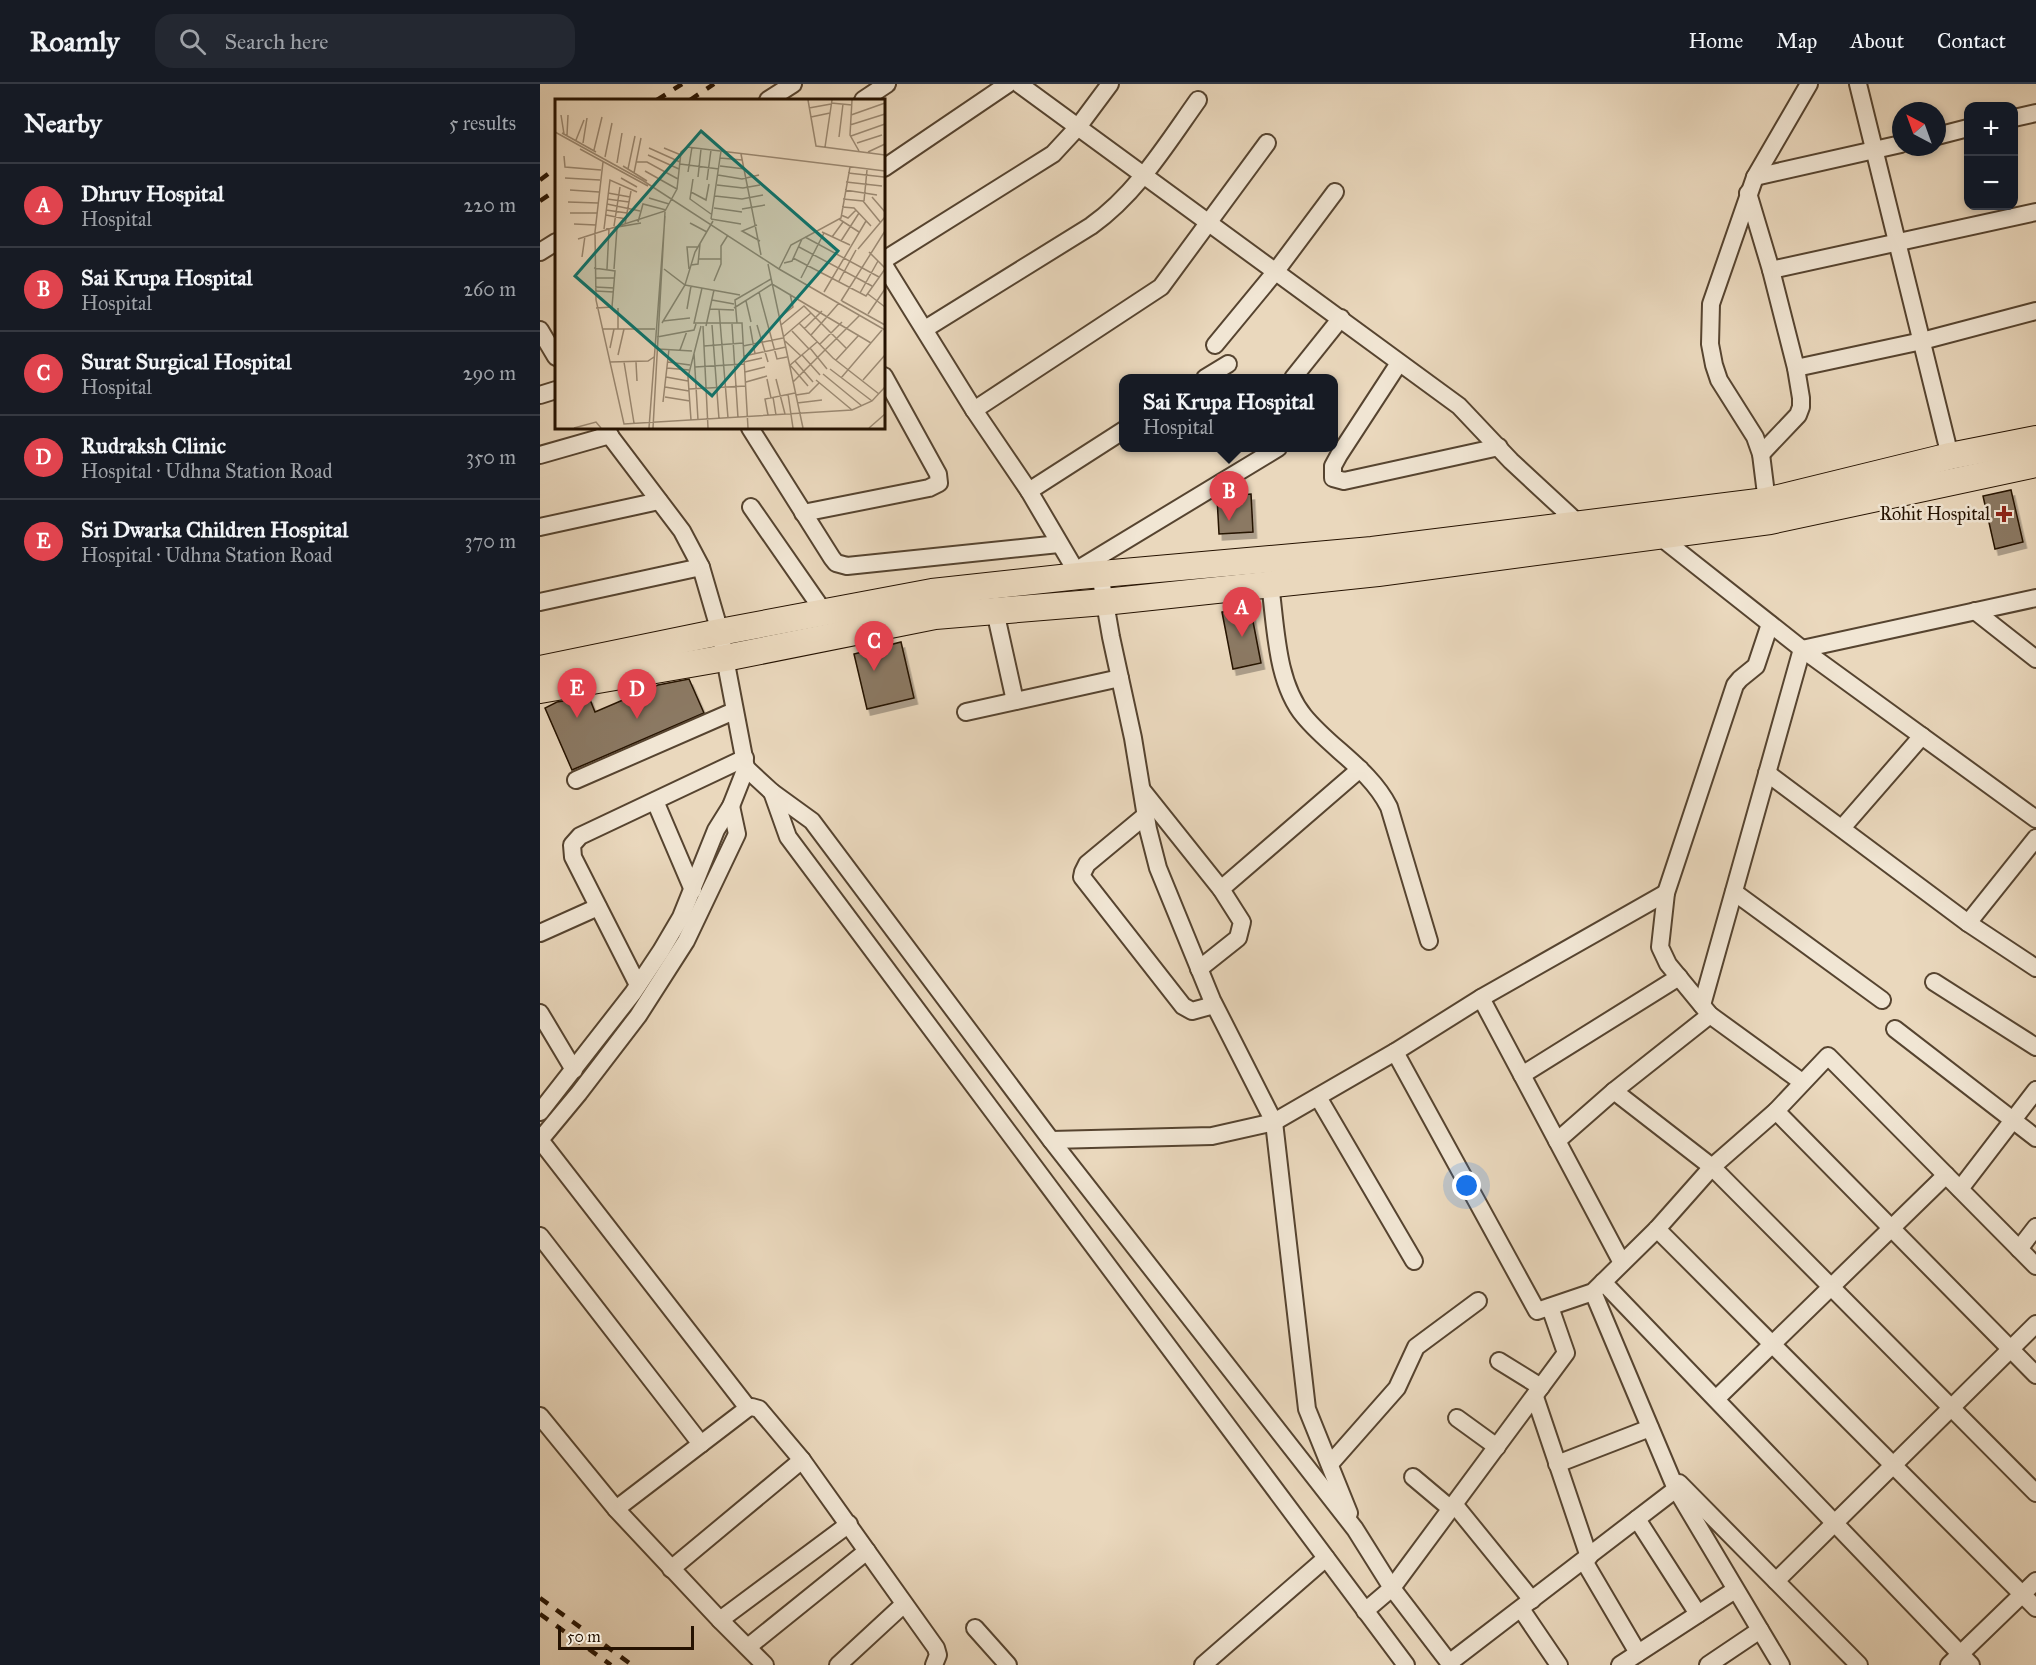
<!DOCTYPE html>
<meta charset="utf-8">
<style>
body{margin:0;font-family:"IM FELL Great Primer",serif;background:#242831;color:#f1f3f6}
.controls{position:absolute;right:18px;top:18px;display:grid;overflow:hidden;border-radius:12px;box-shadow:0 3px 9px #0003}
.controls button{width:54px;height:54px;display:grid;place-items:center;padding:0;border:0;border-bottom:2px solid #363941;background:#171b24;color:#f1f3f6;font:30px sans-serif}
.compass{position:absolute;left:1352px;top:18px;width:54px;height:54px;border-radius:50%;background:#171b24;box-shadow:0 3px 9px #0003;rotate:319deg}
.scale{position:absolute;left:18px;bottom:15px;width:136px;box-sizing:border-box;padding-left:6px;border:3px solid #251201;border-top:0;font-size:16px;line-height:21px;white-space:nowrap;color:#251201;-webkit-text-stroke:4px #f1e6d4;paint-order:stroke}
.you{position:absolute;left:927px;top:1102px;width:21px;height:21px;margin:-15px;border:4px solid #fff;border-radius:50%;background:#1a73e8;box-shadow:0 0 0 9px #1a73e833}
.badge{display:grid;place-items:center;width:39px;height:39px;border-radius:50%;background:#1a73e8;color:#fff;font-size:20px;font-weight:700}
.pin{position:absolute;translate:-50% -50px;filter:drop-shadow(0 2px 3px #0008)}
.pin::after{content:'';position:absolute;top:32px;width:21px;height:18px;background:inherit;clip-path:polygon(0 0,100% 0,50% 100%)}
.popup{position:absolute;left:579px;top:290px;width:219px;height:78px;box-sizing:border-box;display:grid;place-content:center;border-radius:12px;background:#171b24;filter:drop-shadow(0 2px 4px #0005);font-size:20px;white-space:nowrap;color:#9ea1a6}
.popup b{font-size:22px;color:#f1f3f6}
.popup::after{content:'';position:absolute;left:50%;top:100%;margin-left:-12px;border:12px solid transparent;border-top-color:#171b24}
.list{margin:0;padding:0;list-style:none}
h2{display:flex;justify-content:space-between;align-items:center;height:78px;margin:0;padding:0 24px;font-size:26px}
h2 small{font-size:20px;font-weight:400;color:#9ea1a6}
.list li{display:grid;grid-template-columns:39px 1fr auto;gap:18px;align-items:center;box-sizing:border-box;height:84px;padding:0 24px;border-top:2px solid #363941}
.list b{display:block;font-size:22px;white-space:nowrap}
.list p{margin:0;font-size:20px;white-space:nowrap;color:#9ea1a6}
.list em{font-size:20px;font-style:normal;color:#9ea1a6}
.icon{flex:none;width:33px;height:33px;fill:none;stroke:currentColor;stroke-width:2;stroke-linecap:round;stroke-linejoin:round}
.map{position:relative;flex:none;width:1496px;height:1581px;overflow:hidden}
header{display:flex;align-items:center;gap:36px;box-sizing:border-box;height:84px;padding:0 30px;background:#171b24;border-bottom:2px solid #363941}
header strong{font-size:28px}
nav{display:flex;gap:33px;margin-inline-start:auto;font-size:21px}
.search{width:420px;height:54px;background:#242831;display:flex;align-items:center;gap:15px;box-sizing:border-box;padding:0 21px;border-radius:18px;color:#9ea1a6;font-size:22px}
main{display:flex}
aside{flex:1;background:#171b24}
.map>svg:first-child{display:block}
</style>
<header>
<strong>Roamly</strong>
<div class="search"><svg class="icon" aria-label="search" viewBox="0 0 24 24"><circle cx="10" cy="10" r="6"/><path d="M15 15l6 6"/></svg>Search here</div>
<nav><a>Home</a><a>Map</a><a>About</a><a>Contact</a></nav>
</header>
<main>
<aside>
<h2>Nearby<small>5 results</small></h2>
<ul class="list">
<li><span class="badge" style="background:#e0444e">A</span><div><b>Dhruv Hospital</b><p>Hospital</p></div><em>220 m</em></li>
<li><span class="badge" style="background:#e0444e">B</span><div><b>Sai Krupa Hospital</b><p>Hospital</p></div><em>260 m</em></li>
<li><span class="badge" style="background:#e0444e">C</span><div><b>Surat Surgical Hospital</b><p>Hospital</p></div><em>290 m</em></li>
<li><span class="badge" style="background:#e0444e">D</span><div><b>Rudraksh Clinic</b><p>Hospital · Udhna Station Road</p></div><em>350 m</em></li>
<li><span class="badge" style="background:#e0444e">E</span><div><b>Sri Dwarka Children Hospital</b><p>Hospital · Udhna Station Road</p></div><em>370 m</em></li>
</ul>
</aside>
<div class="map">
<svg width="1496" height="1581" viewBox="0 0 1496 1581">
<defs>
<filter id="shadow"><feDropShadow dx="3.5" dy="6" stdDeviation="0" flood-color="#0004"/></filter>
</defs>
<rect width="100%" height="100%" fill="#ead8bd"/>
<filter id="stains"><feTurbulence type="fractalNoise" baseFrequency=".00333" numOctaves="4"/><feColorMatrix values="0 0 0 0 .2 0 0 0 0 .09 0 0 0 0 .02 0 0 0 .5 -.17"/></filter>
<radialGradient id="worn" r=".72"><stop offset=".6" stop-color="#630" stop-opacity="0"/><stop offset="1" stop-color="#630" stop-opacity=".3"/></radialGradient>
<g fill="#8b7963" stroke="#251201" stroke-width="1.5" filter="url(#shadow)">
<polygon points="1471,406 1483,458 1455,465 1443,412"/>
<polygon points="711,410 713,448 679,450 677,413"/>
<polygon points="710,522 721,579 693,585 682,528"/>
<polygon points="361,558 374,614 327,625 314,570"/>
<polygon points="149,595 164,629 32,686 5,624 17,618 49,613 55,628 118,601"/>
</g>
<g fill="none" stroke-linecap="round" stroke-linejoin="round">
<g stroke="#564430" stroke-width="20">
<g id="street">
<polyline points="479,0 919,322 971,377 1039,440"/>
<polyline points="1318,0 1410,372"/>
<polyline points="228,16 253,0"/>
<polyline points="323,16 347,0"/>
<polyline points="1474,34 1496,29"/>
<polyline points="1397,52 1428,44"/>
<polyline points="344,84 468,0"/>
<polyline points="1215,93 1361,60"/>
<polyline points="1208,109 1231,186 1256,284 1261,314 1261,323 1258,331 1221,370"/>
<polyline points="0,168 16,158"/>
<polyline points="344,176 513,70 538,43 570,0"/>
<polyline points="344,181 434,326 489,407 539,492"/>
<polyline points="1231,186 1496,128"/>
<path d="M385 245 551 142C597 109 626 61 658 16"/>
<polyline points="0,246 16,273"/>
<polyline points="675,261 736,187 795,108"/>
<polyline points="859,279 799,371 793,382 793,394 804,397 959,363"/>
<polyline points="1256,284 1382,257 1496,227"/>
<polyline points="665,294 688,280"/>
<polyline points="753,294 801,234"/>
<polyline points="0,311 16,306"/>
<polyline points="434,326 621,203 727,59"/>
<polyline points="210,344 292,474 296,479 307,482 519,460"/>
<polyline points="0,371 70,351"/>
<polyline points="489,407 584,346"/>
<polyline points="211,423 284,528"/>
<polyline points="1228,426 1221,370 1215,353 1179,296 1174,281 1170,260 1171,220 1215,93 1269,0"/>
<polyline points="263,429 389,404 399,399 398,390 344,292"/>
<polyline points="0,443 119,417"/>
<polyline points="1119,452 1262,565 1496,735"/>
<polyline points="535,487 738,364"/>
<polyline points="560,490 571,553 593,654 608,745 618,784 672,916 734,1038 767,1325 809,1429"/>
<path d="M730 500C736 543 736 598 764 632 790 664 830 685 849 723L889 857"/>
<polyline points="0,518 161,483"/>
<polyline points="455,527 475,617"/>
<polyline points="1435,527 1496,575"/>
<polyline points="1230,540 1216,582 1200,595 1195,601 1126,809 1120,863 1128,880 1170,931 1262,998"/>
<polyline points="426,628 580,594"/>
<polyline points="206,684 232,708 272,737 511,1056 815,1445 852,1504 911,1581"/>
<polyline points="1227,689 1428,839 1496,884"/>
<polyline points="36,696 194,627"/>
<polyline points="602,706 681,805 702,838 698,854 659,885"/>
<polyline points="232,708 248,753 866,1581"/>
<polyline points="115,717 153,806"/>
<polyline points="191,722 197,750 146,857 98,932 39,1009 0,1056 208,1324"/>
<polyline points="606,731 547,780 543,788 542,793 643,922 652,927 674,921"/>
<polyline points="1302,744 1382,652"/>
<polyline points="681,805 820,685"/>
<polyline points="1194,808 1342,916"/>
<polyline points="1428,839 1496,754"/>
<polyline points="0,849 58,823"/>
<polyline points="1394,898 1496,963"/>
<polyline points="98,901 33,773 32,761 40,752 205,674"/>
<polyline points="941,914 1082,1179"/>
<polyline points="1162,921 1262,565 1496,514"/>
<polyline points="0,929 34,986"/>
<polyline points="1355,945 1496,1054"/>
<polyline points="855,968 997,1227 1053,1208 1117,1145 1172,1083 1236,1027 1288,972 1496,1182"/>
<polyline points="982,991 1139,893"/>
<polyline points="1074,1007 1172,1083 1496,1409"/>
<polyline points="778,1013 874,1177"/>
<polyline points="1236,1027 1496,1291"/>
<polyline points="0,1028 93,909 121,867 141,833 176,746 191,722 206,684 180,548 161,483 142,447 64,344"/>
<polyline points="511,1056 672,1052 734,1038 855,968 941,914 1126,809"/>
<polyline points="1017,1057 1074,1007 1170,931"/>
<polyline points="1420,1105 1496,1006"/>
<polyline points="1117,1145 1496,1524"/>
<polyline points="0,1152 161,1360"/>
<polyline points="1479,1165 1496,1143"/>
<polyline points="1063,1198 1431,1581"/>
<polyline points="1053,1208 1136,1405 1241,1581"/>
<polyline points="959,1277 1001,1303"/>
<polyline points="995,1313 1049,1473"/>
<polyline points="1176,1315 1406,1091"/>
<polyline points="0,1332 76,1425 180,1536 225,1581"/>
<polyline points="917,1334 957,1363"/>
<polyline points="790,1380 857,1304 876,1263 938,1217"/>
<polyline points="1017,1380 1110,1344"/>
<polyline points="873,1393 911,1425"/>
<polyline points="1139,1399 1319,1581"/>
<polyline points="914,1420 992,1516"/>
<polyline points="76,1425 208,1324 212,1323 219,1325 262,1376 396,1564 398,1571 394,1581"/>
<polyline points="1097,1435 1158,1530"/>
<polyline points="1044,1477 1098,1569"/>
<polyline points="131,1485 262,1376"/>
<polyline points="1236,1497 1496,1240"/>
<polyline points="981,1525 1019,1581"/>
<polyline points="825,1527 852,1504 1026,1269 1010,1223"/>
<polyline points="180,1536 309,1440"/>
<polyline points="435,1544 468,1581"/>
<polyline points="208,1563 327,1467"/>
<polyline points="909,1579 1136,1405"/>
<polyline points="298,1581 364,1520"/>
<polyline points="663,1581 786,1474"/>
<polyline points="1080,1581 1195,1506"/>
<polyline points="1168,1581 1220,1546"/>
<polyline points="1409,1581 1496,1497"/>
</g>
</g>
<g stroke="#251201" stroke-width="28">
<g id="primary">
<polyline points="0,585 180,548 392,508 539,492 832,466 1226,417 1410,372 1496,355"/>
<polyline points="0,606 185,574 395,532 564,518 838,489 1230,437 1496,380"/>
</g>
</g>
<use href="#street" stroke="#f1e6d4" stroke-width="16"/>
<use href="#primary" stroke="#ead8bd" stroke-width="26"/>
<g stroke="#251201" stroke-width="4.5" stroke-dasharray="10 10" stroke-linecap="butt">
<polyline points="117,16 142,0"/>
<polyline points="150,16 174,0"/>
<polyline points="0,96 16,84"/>
<polyline points="0,117 16,106"/>
<polyline points="0,1514 92,1581"/>
<polyline points="0,1530 71,1581"/>
</g>
</g>
<path fill="#8f2418" stroke="#f1e6d4" stroke-width="2" d="M1461 421h6v6h6v6h-6v6h-6v-6h-6v-6h6z"/>
<g text-anchor="middle" stroke-width="5" stroke-linejoin="round" paint-order="stroke">
<g font-size="18" fill="#251201" stroke="#f1e6d4" text-anchor="end">
<text x="1450" y="436">Rohit Hospital</text>
</g>
</g>
<g transform="translate(15 15)">
<rect width="330" height="330" fill="#ead8bd"/>
<path fill="none" stroke="#9b8972" stroke-width="1.5" d="M253 1 261 47 330 56M297 1 295 36 304 52M276 4 297 6M254 9 276 5M6 16 9 35M296 16 330 4M256 18 275 14M295 26 330 15M0 33 87 81 224 170 330 231M7 34 41 53M12 36 13 16M296 37 330 25M284 38 288 5M21 41 29 21M28 44 32 19M302 44 327 36M270 48 277 1M94 49 125 63M109 49 126 56M25 50 93 87M39 51 47 18M313 53 330 45M186 55 206 156M93 56 124 70M9 57 10 68 46 71M50 58 57 24M165 59 187 61M48 63 40 133 41 201 69 325 297 311 317 302 330 288M82 63H92L123 80M62 64 67 34M125 65 164 70M68 67 92 82M165 67 190 70M73 70 80 37M90 72 122 90M133 73 137 48M79 74 86 39M293 74 329 78M163 76 187 80 204 76M143 78 146 50M10 79 45 81M66 79 82 88M138 80 135 100 156 115M152 81 156 51M291 83 327 87M162 86 188 89 205 86M15 91 44 93M290 91 322 96M136 93 151 101 154 85M53 94 75 98M160 97 187 100 208 96M317 98 330 113M94 99 114 105M52 100 74 103M288 100 308 102 326 124M309 102 312 71M13 103 43 104M52 105 85 112M287 108 299 109 316 127M159 109 187 113M187 110 210 106M51 111 72 114M15 114H42M51 116 71 120M286 116 293 119 301 111M156 120 166 52M156 120 186 125M284 120 304 133M83 123 88 105 111 111M135 124 152 133M19 125 41 126M70 125 76 92M202 126 187 132 205 142M59 127 65 88M49 130 55 81 82 93M51 130 86 124M267 133 295 146M250 138 324 178M277 138 288 123M23 140 110 112 122 90 126 53 132 48 330 72M286 142 304 114M244 148 317 187M303 150 330 118M314 153 330 169M27 158 30 137M238 159 311 197 330 170M144 160H166M229 164 237 162 247 140M213 165 248 329M136 166 143 165 145 145M39 169 60 172 57 208 41 209M52 170 54 130M59 170 62 129M109 170 130 186 185 196M134 170 132 148H143M224 170 236 146 286 119 295 68M40 179H60M246 179 269 134M159 182 166 165V147L173 136M284 182 301 151M40 188 59 189M147 189 139 224H187L193 329M40 192 59 193M204 193 222 260 232 258M269 193 311 122M305 194 323 162M313 195 330 208M157 201 179 205M191 202 196 223M286 202 330 132M287 202 330 226M63 209V230M179 209 217 185 316 244M132 210 136 187M155 210 179 211M164 210 173 319M313 215 330 190M224 219 238 208 235 195M108 222 135 219M107 224 130 186 140 153 158 122M182 224 180 201 216 180M244 224 278 259 324 295M177 225 183 319M157 226 164 320M202 226 213 263M226 226 249 207 292 250M148 227 153 329M151 227 159 191M195 227 200 255M47 230H100M249 230 267 212M237 232 254 250M256 236 284 204M102 238 139 231 141 225M228 238 256 214M230 242 246 257M265 245 287 223M149 247 188 244M188 247 228 239M55 249 59 230M255 249 272 270M103 250 137 252M125 251 132 232M139 254 143 321M63 256 69 230M247 256 265 276M189 257 231 248M281 261 304 236M240 262 258 283M55 263 93 262 99 258M69 263 79 324M81 263 82 282M113 263 135 266M189 263 207 259M235 266 253 287M234 267 262 243M140 268 189 265M112 269 134 271M275 270 317 302M190 273 210 268M268 275 307 307M111 278 133 282M286 279 327 231M212 280 216 299M221 280 230 315M261 281 297 311M308 281 330 256M191 283 212 277M238 283 304 217M110 288 134 292M134 290 191 287M233 295 238 329M241 296 254 294 264 284M110 298 135 302M218 298 221 316M108 303 114 250M242 304 267 301M213 316 210 300 240 294M136 321 133 278 146 227M19 329 41 323 46 329M94 329 110 117M98 329 110 113M314 329 330 315"/>
<path fill="#0f766e" fill-opacity="0.15" stroke="#0f766e" stroke-width="3" d="M146 32 283 152 157 297 20 177Z"/>
<rect width="330" height="330" fill="none" stroke="#251201" stroke-width="3"/>
</g>
<rect width="100%" height="100%" filter="url(#stains)"/>
<rect width="100%" height="100%" fill="url(#worn)"/>
</svg>
<div class="controls">
<button>+</button>
<button>−</button>
</div>
<svg class="compass" viewBox="-18 -18 36 36"><path d="M0-13l5 13h-10z" fill="#e53935"/><path d="M0 13l5-13h-10z" fill="#9ea1a6"/></svg>
<div class="scale">50 m</div>
<div class="you"></div>
<div class="pin badge" style="left:702px;top:553px;background:#e0444e">A</div>
<div class="pin badge" style="left:689px;top:437px;background:#e0444e">B</div>
<div class="popup"><b>Sai Krupa Hospital</b>Hospital</div>
<div class="pin badge" style="left:334px;top:587px;background:#e0444e">C</div>
<div class="pin badge" style="left:97px;top:635px;background:#e0444e">D</div>
<div class="pin badge" style="left:37px;top:634px;background:#e0444e">E</div>
</div>
</main>
